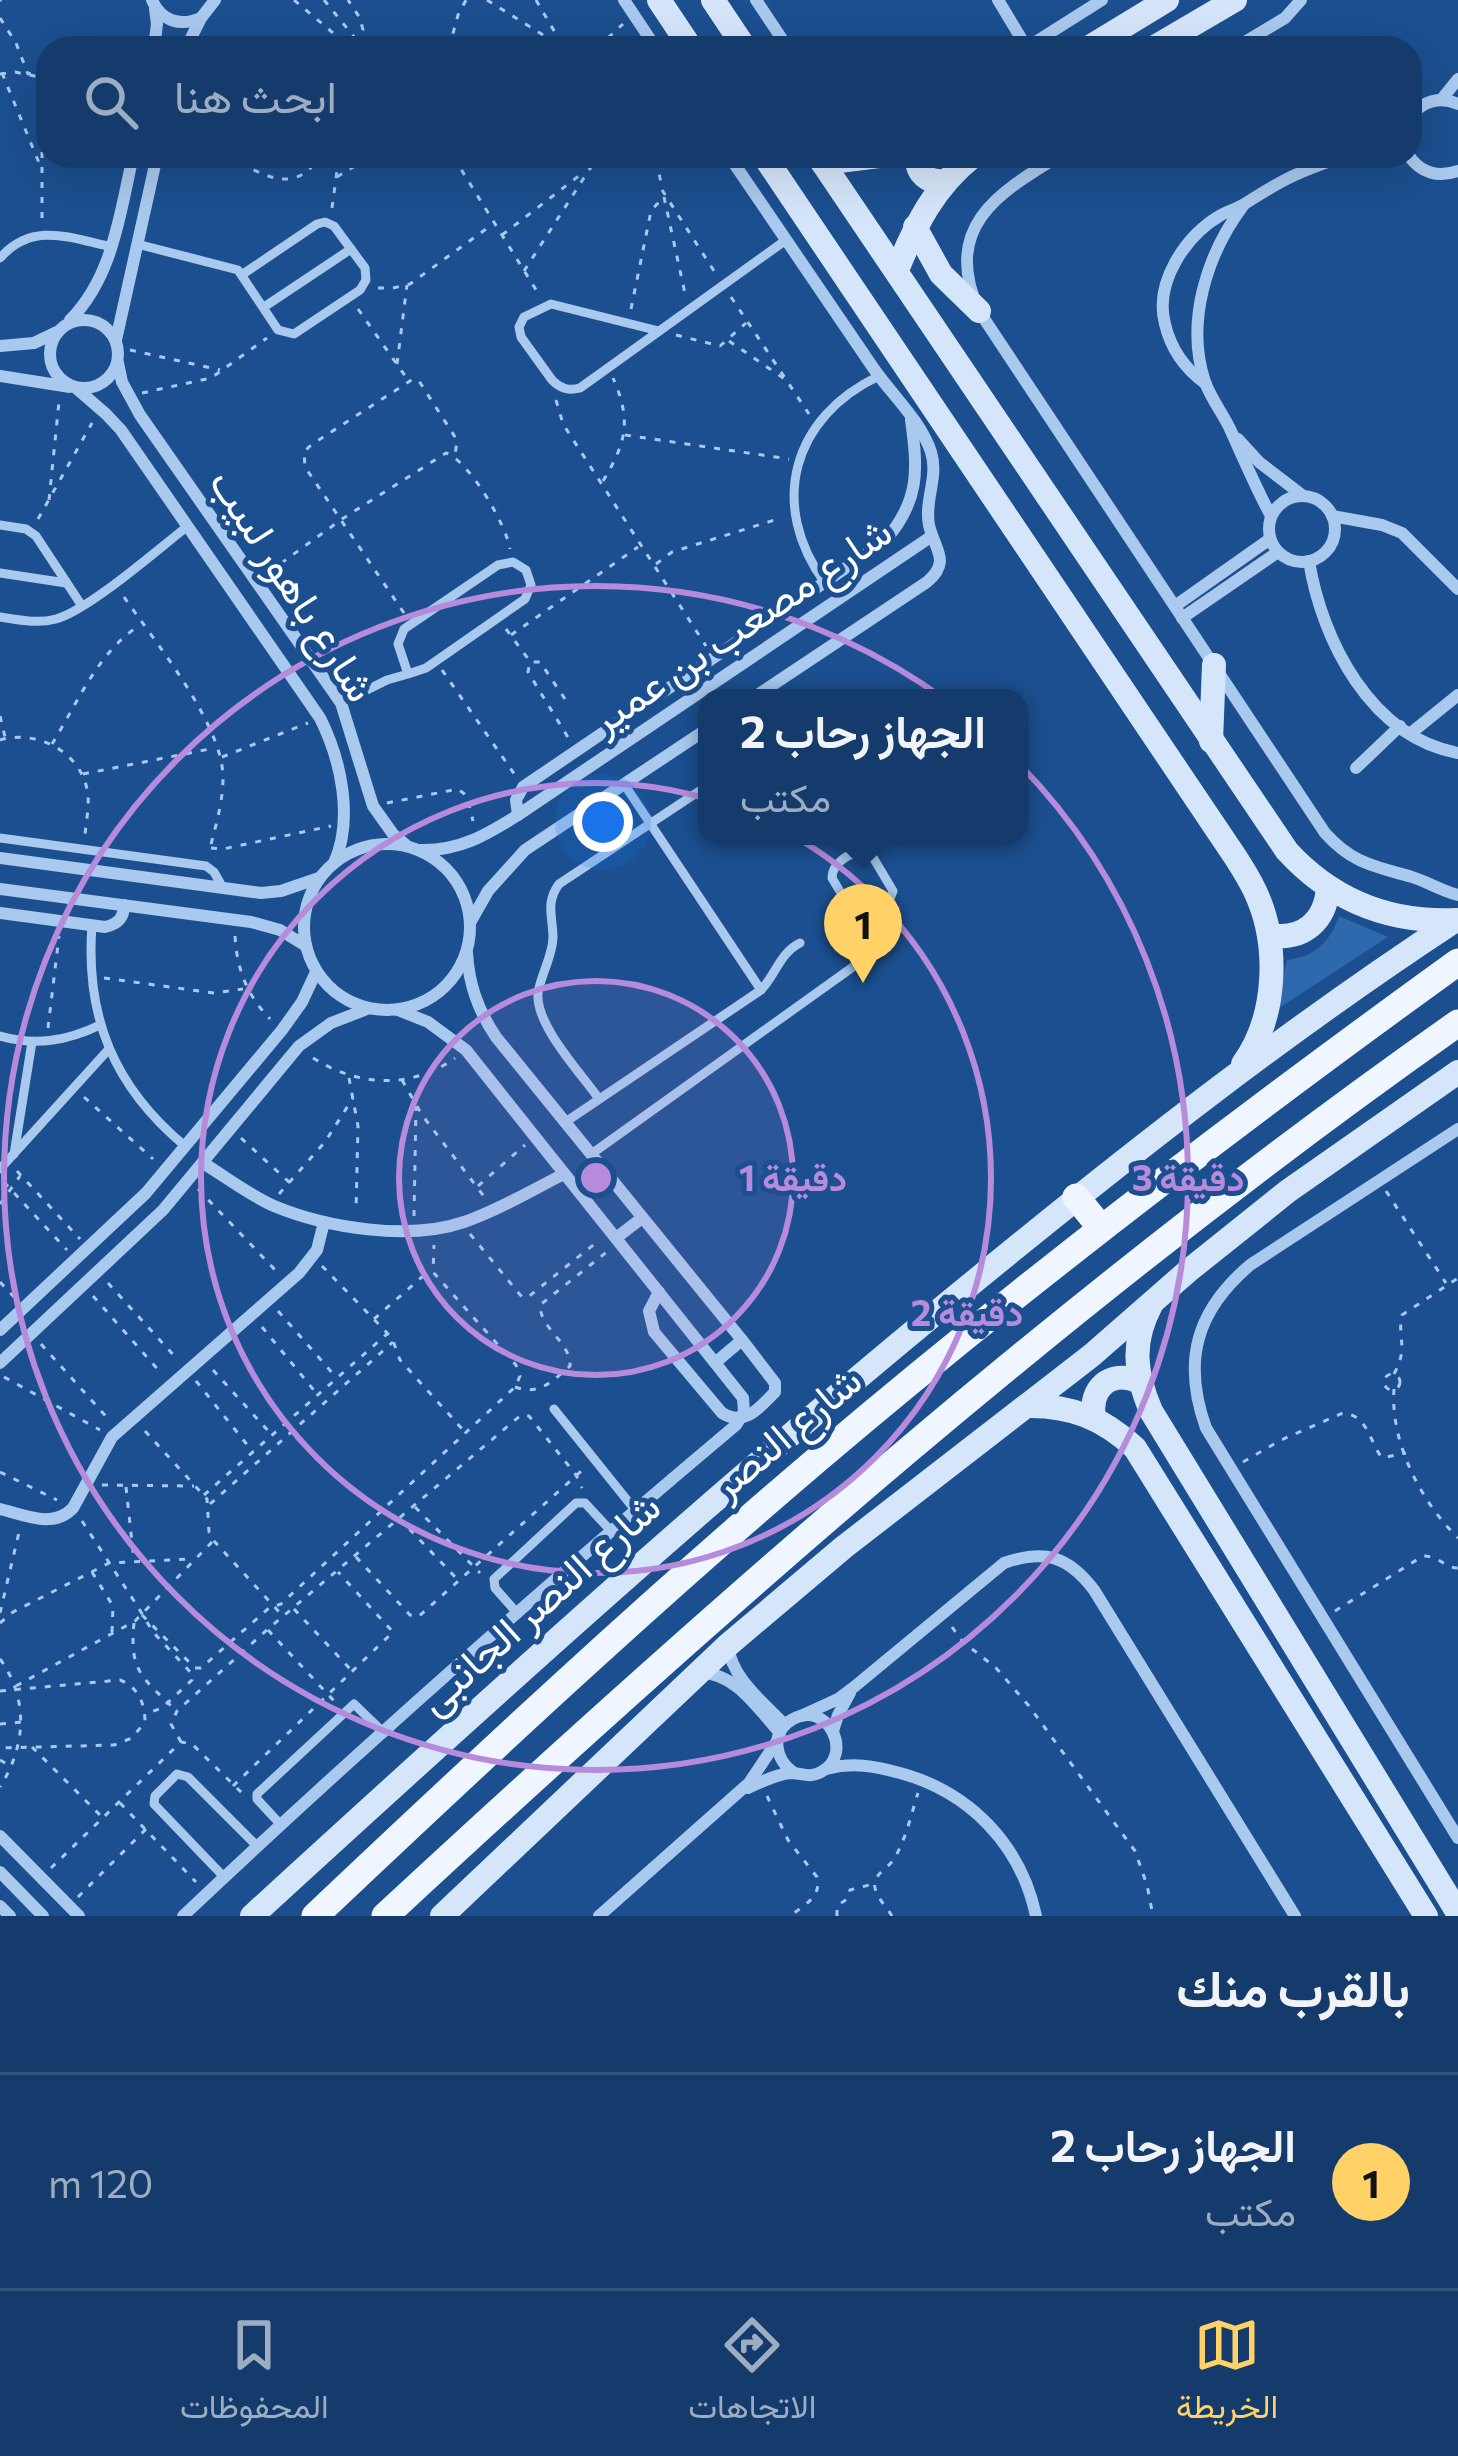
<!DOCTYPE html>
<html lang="ar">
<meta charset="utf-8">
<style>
body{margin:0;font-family:Commissioner,Vazirmatn,sans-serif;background:#1d4271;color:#f1f3f6;direction:rtl}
.you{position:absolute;left:603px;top:822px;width:42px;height:42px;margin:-30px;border:9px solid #fff;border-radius:50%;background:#1a73e8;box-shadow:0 0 0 18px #1a73e833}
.badge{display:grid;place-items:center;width:78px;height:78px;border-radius:50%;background:#ffd166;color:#111;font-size:39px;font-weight:700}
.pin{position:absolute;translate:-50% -99px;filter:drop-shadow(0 3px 6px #0008)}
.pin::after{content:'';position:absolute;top:63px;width:42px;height:36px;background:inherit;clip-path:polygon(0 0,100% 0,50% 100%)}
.popup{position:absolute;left:698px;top:689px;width:330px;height:156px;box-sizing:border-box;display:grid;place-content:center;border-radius:24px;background:#143b6b;filter:drop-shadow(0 3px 9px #0005);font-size:39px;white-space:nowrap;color:#9dadc1}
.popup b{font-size:45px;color:#f1f3f6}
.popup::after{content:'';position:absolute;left:50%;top:100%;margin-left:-24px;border:24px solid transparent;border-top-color:#143b6b}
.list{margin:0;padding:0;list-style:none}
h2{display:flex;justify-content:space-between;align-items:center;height:156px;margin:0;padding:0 48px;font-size:51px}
h2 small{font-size:39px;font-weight:400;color:#9dadc1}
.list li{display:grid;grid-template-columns:78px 1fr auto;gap:36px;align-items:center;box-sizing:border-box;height:216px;padding:0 48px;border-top:3px solid #33557e}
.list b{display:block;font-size:45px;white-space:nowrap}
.list p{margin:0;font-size:39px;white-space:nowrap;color:#9dadc1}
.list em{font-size:39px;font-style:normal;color:#9dadc1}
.icon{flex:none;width:66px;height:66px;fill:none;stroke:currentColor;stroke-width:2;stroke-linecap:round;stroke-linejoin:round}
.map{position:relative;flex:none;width:1458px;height:1916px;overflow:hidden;direction:ltr}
.search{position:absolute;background:#143b6b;box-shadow:0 12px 48px #0002;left:36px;right:36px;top:36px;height:132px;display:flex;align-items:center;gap:30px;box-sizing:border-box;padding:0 42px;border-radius:36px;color:#9dadc1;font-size:45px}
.sheet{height:372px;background:#143b6b}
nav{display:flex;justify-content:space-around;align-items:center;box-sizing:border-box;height:168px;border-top:3px solid #33557e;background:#143b6b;font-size:33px;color:#9dadc1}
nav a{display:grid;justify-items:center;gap:6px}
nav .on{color:#ffd166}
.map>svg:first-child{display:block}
</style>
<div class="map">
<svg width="1458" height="1916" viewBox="0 0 1458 1916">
<rect width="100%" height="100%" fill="#1b4f8f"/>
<path fill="#2e69ad" d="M1339 916 1388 937 1276 1010 1287 960C1315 957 1330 942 1339 916Z"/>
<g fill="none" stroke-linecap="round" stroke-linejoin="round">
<g stroke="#a9c9ee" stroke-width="3" stroke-dasharray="6 9" stroke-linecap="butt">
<polyline points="294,0 345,43 356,40 363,30 360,18 348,0"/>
<polyline points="324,0 355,38"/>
<polyline points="487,0 564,48"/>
<polyline points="536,0 563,46"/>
<polyline points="0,1 1,0"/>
<polyline points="0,18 16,43 28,74 48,68"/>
<polyline points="206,39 219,48"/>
<polyline points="115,48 142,40"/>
<polyline points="449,48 458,15 466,0"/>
<polyline points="597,48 623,24"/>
<polyline points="2,73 42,170"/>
<polyline points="0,74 15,72 48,79"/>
<polyline points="42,77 42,220"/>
<path d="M227 156C260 173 294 198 320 156"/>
<polyline points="456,156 459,166 538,293"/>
<path d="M606 156C625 166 641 169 660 156"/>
<polyline points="320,157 336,167"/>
<polyline points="656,160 662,187"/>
<polyline points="337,177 371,156"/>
<polyline points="662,190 716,274"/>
<polyline points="664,197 686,298"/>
<polyline points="332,208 339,156"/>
<polyline points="502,235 584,172"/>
<polyline points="524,271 598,156"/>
<polyline points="378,288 393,288 410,284 493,224"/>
<polyline points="731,297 809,414"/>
<polyline points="358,309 408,380"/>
<polyline points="631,309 651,211 657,204 663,202"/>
<polyline points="676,335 720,346 746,323"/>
<polyline points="729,341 786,380"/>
<polyline points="130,350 220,370"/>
<polyline points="397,364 407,285"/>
<polyline points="142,393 211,378 267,338"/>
<polyline points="556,400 563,424 706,646"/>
<polyline points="625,435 789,459"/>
<path d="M603 481C626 443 632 421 613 378"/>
<polyline points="49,500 59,402"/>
<polyline points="38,519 92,423"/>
<polyline points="656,564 672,552 781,518"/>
<path d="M269 572 342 519 446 453C469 461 506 524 510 549"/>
<path d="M124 597C155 642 223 724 223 778 223 803 215 828 209 852"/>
<polyline points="404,613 305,467 304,452 311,445 413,379 419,381 457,440 455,456"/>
<polyline points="506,629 529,660"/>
<polyline points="511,635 638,547"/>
<polyline points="442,670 515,775"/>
<polyline points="565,699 540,662 530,662 528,672 569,739"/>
<polyline points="0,716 5,737"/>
<path d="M0 740C38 729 84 753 88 796 89 808 86 823 85 835"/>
<path d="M52 744C78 702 98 652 140 625"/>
<polyline points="222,757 308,723"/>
<polyline points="83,774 215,748"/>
<polyline points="387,803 458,789 467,796 473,821"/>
<polyline points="211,848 223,849 331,826"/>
<path d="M235 936C237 970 247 995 270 1019"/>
<polyline points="104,978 214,993 243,989"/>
<polyline points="48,1028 59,936"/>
<path d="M313 1058C357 1086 411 1090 455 1058"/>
<polyline points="349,1078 358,1126 356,1211"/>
<polyline points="402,1080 422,1115 486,1199"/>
<polyline points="84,1097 153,1159"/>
<polyline points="241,1138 290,1183"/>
<polyline points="17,1171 80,1239"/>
<polyline points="4,1182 67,1250"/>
<polyline points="478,1186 525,1145"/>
<polyline points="198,1189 278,1273"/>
<polyline points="1386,1191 1446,1283"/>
<polyline points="279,1194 325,1142 353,1098"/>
<polyline points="0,1204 20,1176"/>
<polyline points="414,1216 416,1106"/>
<polyline points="470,1234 522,1297 528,1297 597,1242"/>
<polyline points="322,1266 392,1338 400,1360 464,1431"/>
<polyline points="0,1282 15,1298"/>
<polyline points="108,1283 178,1360"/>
<polyline points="93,1296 162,1374"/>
<polyline points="278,1311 335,1376"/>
<polyline points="374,1319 430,1270"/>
<polyline points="262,1327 317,1394"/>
<polyline points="41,1344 111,1422"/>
<polyline points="213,1370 271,1434"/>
<path d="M1394 1374C1409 1346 1397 1340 1402 1315L1458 1278"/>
<circle cx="1392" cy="1382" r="8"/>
<polyline points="4,1377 100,1430"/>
<polyline points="196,1381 253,1452"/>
<path d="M515 1387C540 1396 552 1381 570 1366 571 1342 540 1329 540 1305L608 1251"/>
<path d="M1394 1389C1390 1442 1421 1502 1458 1538"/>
<polyline points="145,1431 207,1499 209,1532 214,1541 282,1615"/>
<path d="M1243 1462 1281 1440 1343 1413C1368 1415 1369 1441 1382 1458L1406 1453"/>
<polyline points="0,1472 57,1500"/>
<polyline points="102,1485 194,1486"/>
<polyline points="126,1487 134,1561"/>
<polyline points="204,1495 387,1334"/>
<polyline points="210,1504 393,1342"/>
<polyline points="415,1507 480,1573"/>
<polyline points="399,1518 458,1580"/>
<polyline points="82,1521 138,1607 153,1632 193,1675 192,1680 162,1708 145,1714"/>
<polyline points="356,1557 410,1615 418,1617 587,1466"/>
<polyline points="92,1572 113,1606 112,1632"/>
<polyline points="294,1609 353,1672"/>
<path d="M1335 1611 1423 1556C1439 1556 1447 1569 1458 1568"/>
<polyline points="0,1613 20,1528"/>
<polyline points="142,1615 195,1668 201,1668 269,1608 281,1604 515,1387 520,1376 516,1365 433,1272 434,1245"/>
<polyline points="0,1623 13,1612 109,1563 192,1559"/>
<path d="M134 1623C129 1673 143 1677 176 1711"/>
<polyline points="952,1627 962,1641 996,1668 1029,1706 1135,1851 1147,1885 1153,1916"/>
<polyline points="268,1630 335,1702"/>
<path d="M0 1659C29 1699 26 1746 0 1787"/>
<polyline points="16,1686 135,1621 212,1542"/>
<path d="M0 1691 120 1680C138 1687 145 1703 145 1722L132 1738 114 1745 0 1748"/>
<polyline points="0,1724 22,1722"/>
<polyline points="181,1742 171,1724 177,1711 268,1629 521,1415 529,1416 576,1475 582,1488"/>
<polyline points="32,1747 101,1816"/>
<polyline points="0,1760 12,1767"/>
<polyline points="233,1786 393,1632 338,1572"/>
<path d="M767 1796 788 1840 817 1877C822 1897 804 1905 790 1916"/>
<polyline points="120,1803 196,1882"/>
<polyline points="51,1868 181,1742 192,1744 244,1795"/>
<polyline points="78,1897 152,1823"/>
<polyline points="837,1916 837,1906 847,1899 850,1890 873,1884"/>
<path d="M892 1916C886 1906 872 1893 875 1881 878 1872 889 1867 894 1859 906 1839 911 1815 918 1793"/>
</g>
<g stroke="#a9c9ee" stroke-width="9">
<polyline points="137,244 238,270 278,330 294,334 360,290 366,280 365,268 334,226 325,222 317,224 243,274"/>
<path d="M0 258C33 221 70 238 112 247"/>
<polyline points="264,307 351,249"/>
<path d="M659 331 551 304 524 317 519 327 521 337 552 380C561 389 569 391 580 388L786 240"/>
<polyline points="0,525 26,529 36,536 82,606"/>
<polyline points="0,573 66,583"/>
<path d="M825 583C768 505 792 417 879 376"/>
<path d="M0 617C19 620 37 624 56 619 89 610 158 549 188 526"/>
<polyline points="341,703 387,680 408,674 398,644 404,629 498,565 513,562 526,570 531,585 525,599 426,668 408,674"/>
<polyline points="624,784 761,990"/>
<polyline points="0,838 206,866 214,872 223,888"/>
<path d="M863 851 874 859 893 891 889 901 863 916 851 910 832 878C832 863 849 853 863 851Z"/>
<path d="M92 925C85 1017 114 1087 185 1146"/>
<path d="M0 1036C36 1046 67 1041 100 1025"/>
<path d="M599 1099C581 1073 535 1025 538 993 541 974 552 958 553 938 553 917 545 903 559 884L707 786"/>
<path d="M564 1123 761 990C776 974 780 953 800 943"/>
<polyline points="14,1154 32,1042"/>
<polyline points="590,1155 892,939 876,909"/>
<polyline points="0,1169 109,1049"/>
<polyline points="554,1409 635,1510"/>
<polyline points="518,1614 495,1588 494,1579 576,1503 585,1503 611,1531"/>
<polyline points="281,1825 257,1799 257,1794 354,1704 384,1733"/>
<polyline points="224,1877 154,1804 155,1796 177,1774 188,1777 257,1846"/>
</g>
<g stroke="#a9c9ee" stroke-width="12">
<path d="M152 0C161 21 180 27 201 18"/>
<polyline points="624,0 656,48"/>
<polyline points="756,0 788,48"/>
<polyline points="998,0 1027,48"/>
<polyline points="154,48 157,24 155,9"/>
<polyline points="186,48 201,18 215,0"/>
<polyline points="1026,48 1102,0"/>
<polyline points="1235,48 1285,18 1301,0"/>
<polyline points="1441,100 1458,79"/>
<path d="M1410 117C1423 101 1439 96 1458 104"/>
<path d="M729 156C777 227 825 298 874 369 892 395 921 421 931 452 939 477 924 500 929 525 934 549 952 561 927 582L753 698"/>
<path d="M1059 156C996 194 942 228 979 311L1325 833C1353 864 1374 866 1412 877 1428 882 1442 891 1458 895"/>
<path d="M1409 156C1421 173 1438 178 1458 171"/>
<path d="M1243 206C1207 254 1185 322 1205 382 1211 399 1224 415 1231 431 1244 460 1256 488 1271 516"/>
<circle cx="84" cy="354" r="34"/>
<path d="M70 320C113 277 120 213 133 156"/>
<polyline points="116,340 157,156"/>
<polyline points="0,346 34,343 57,332"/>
<polyline points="118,363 122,382 140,415 341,703 373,806 393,834 406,845"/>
<polyline points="0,376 70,387"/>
<path d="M1206 384C1185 369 1171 350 1165 324 1154 283 1185 236 1221 215 1229 211 1238 208 1246 203 1283 179 1304 169 1346 156"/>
<path d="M76 388 106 414 121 430 320 718C341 760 354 819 334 863"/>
<polyline points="1238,439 1259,462 1302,495"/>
<circle cx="1302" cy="529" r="33"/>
<polyline points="1332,516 1382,525 1402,533 1458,589"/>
<path d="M1309 561C1322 641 1371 737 1458 753"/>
<polyline points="1175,606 1270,539"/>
<polyline points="1182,618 1278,552"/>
<polyline points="1411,733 1458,695"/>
<polyline points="1356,768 1400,726"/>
<path d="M518 815 516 800 523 787 884 542C920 501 918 471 911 420"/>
<circle cx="387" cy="927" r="83"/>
<path d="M420 850C460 851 486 835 518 815L932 536"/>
<polyline points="0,858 261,893 281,891 319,878"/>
<polyline points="0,889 251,922 280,930 306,946"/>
<path d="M0 913 105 927C117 924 124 919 124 905"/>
<polyline points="471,921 488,891 525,850 707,729"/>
<path d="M467 953C469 985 478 1010 496 1037L742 1340 775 1383V1392C759 1408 745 1427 722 1413L654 1332 649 1311 659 1292"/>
<path d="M1458 1129 1250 1265C1196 1311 1182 1361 1206 1428L1458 1838"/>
<path d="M203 1163C226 1177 249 1195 274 1206 327 1228 409 1241 464 1222 499 1210 532 1190 564 1174"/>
<polyline points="616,1238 642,1218"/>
<polyline points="0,1330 146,1193 282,1030 302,1002 316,972"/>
<polyline points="716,1362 742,1340"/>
<polyline points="0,1363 163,1210 299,1046 331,1023 367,1009"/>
<path d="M0 1509C25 1515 53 1529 73 1508L112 1437 299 1273 317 1250 324 1222"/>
<path d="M728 1645C731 1678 763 1702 785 1725"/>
<path d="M700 1673C735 1672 758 1709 780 1733"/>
<path d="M801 1716 838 1699 854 1687 1004 1563C1045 1549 1068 1556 1094 1590L1295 1916"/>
<polyline points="833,1731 838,1715 850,1693"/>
<path d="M826 1769C853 1762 874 1766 900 1773 970 1792 1021 1845 1036 1916"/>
<path d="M748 1788C761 1782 779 1773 793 1773 804 1774 810 1778 821 1772 855 1754 827 1700 793 1719 769 1732 775 1760 794 1773"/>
<polyline points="0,1836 79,1916"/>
<polyline points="0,1872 43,1916"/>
<polyline points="0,1906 10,1916"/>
<path d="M183 1916C362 1747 548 1583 736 1425L744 1412 743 1398 466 1050 428 1022 398 1010"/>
<polyline points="599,1916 749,1783 777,1741"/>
</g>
<g stroke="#d6e6fa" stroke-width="24">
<polyline points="659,0 691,48"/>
<polyline points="713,0 745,48"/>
<polyline points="1088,48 1167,0"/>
<polyline points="1153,48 1235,0"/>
<path d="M764 156 1236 858C1243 869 1250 880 1255 891 1280 944 1277 1017 1243 1064"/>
<path d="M818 156 1287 851C1332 900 1389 923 1456 920"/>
<path d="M917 156C916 174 928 183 945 181"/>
<polyline points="823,163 879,156"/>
<polyline points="915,227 941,274 979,311"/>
<path d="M897 270C916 224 934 187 973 156"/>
<polyline points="1211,741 1214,665"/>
<path d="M1269 935C1303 941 1326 921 1328 887"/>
<path d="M1151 1305C1131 1343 1135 1373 1151 1411L1458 1913"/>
<path d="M1026 1406C1070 1405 1103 1418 1135 1448L1426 1916"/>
<path d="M1094 1418C1089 1388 1110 1370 1138 1381"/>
<path d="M252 1916C489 1699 727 1483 976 1280 1131 1153 1288 1030 1456 920"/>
<polyline points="442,1916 728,1645 844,1547 1092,1355 1188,1271 1288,1191 1458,1072"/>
</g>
<g stroke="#f0f6ff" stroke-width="27">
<polyline points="1076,1197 1101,1228"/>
<path d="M315 1916C480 1760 646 1605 819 1458 1025 1283 1239 1120 1458 962"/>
<path d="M385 1916C726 1600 1077 1291 1458 1023"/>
</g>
</g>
<circle cx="596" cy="1178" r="197" fill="#b68bdc" fill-opacity=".12"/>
<g fill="none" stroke="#b68bdc" stroke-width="6">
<circle cx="596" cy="1178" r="197"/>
<circle cx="596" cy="1178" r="395"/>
<circle cx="596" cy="1178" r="592"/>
</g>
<g text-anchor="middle" stroke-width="10" stroke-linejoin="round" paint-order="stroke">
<g font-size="42" fill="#fff" stroke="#1b4f8f">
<text transform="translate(293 585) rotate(57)" y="15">شارع باهور لبيب</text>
<text transform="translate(741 625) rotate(-34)" y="15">شارع مصعب بن عمير</text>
<text transform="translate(786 1432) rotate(-40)" y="15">شارع النصر</text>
<text transform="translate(539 1603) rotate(-42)" y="15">شارع النصر الجانبى</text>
</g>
</g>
<circle cx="596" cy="1178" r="18" fill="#b68bdc" stroke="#1b4f8f" stroke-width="6"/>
<g font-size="36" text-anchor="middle" font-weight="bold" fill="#b68bdc" stroke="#1b4f8f" stroke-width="10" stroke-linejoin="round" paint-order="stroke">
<text x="793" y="1191">1 دقيقة</text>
<text x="1188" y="1191">3 دقيقة</text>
<text x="967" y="1326">2 دقيقة</text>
</g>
</svg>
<div class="you"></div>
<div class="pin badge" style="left:863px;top:983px">1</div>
<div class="popup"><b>الجهاز رحاب 2</b>مكتب</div>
<div class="search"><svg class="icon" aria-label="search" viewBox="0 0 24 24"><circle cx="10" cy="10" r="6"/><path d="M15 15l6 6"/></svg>ابحث هنا</div>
</div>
<section class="sheet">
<h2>بالقرب منك<small></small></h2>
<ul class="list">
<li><span class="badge">1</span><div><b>الجهاز رحاب 2</b><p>مكتب</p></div><em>120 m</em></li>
</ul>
</section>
<nav>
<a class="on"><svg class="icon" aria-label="map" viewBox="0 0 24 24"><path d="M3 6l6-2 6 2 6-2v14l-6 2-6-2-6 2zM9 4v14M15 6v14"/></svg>الخريطة</a>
<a><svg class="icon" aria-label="directions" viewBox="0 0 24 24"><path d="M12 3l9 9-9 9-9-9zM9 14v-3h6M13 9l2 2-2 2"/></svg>الاتجاهات</a>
<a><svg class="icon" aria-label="saved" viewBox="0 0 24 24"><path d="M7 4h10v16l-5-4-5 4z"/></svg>المحفوظات</a>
</nav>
